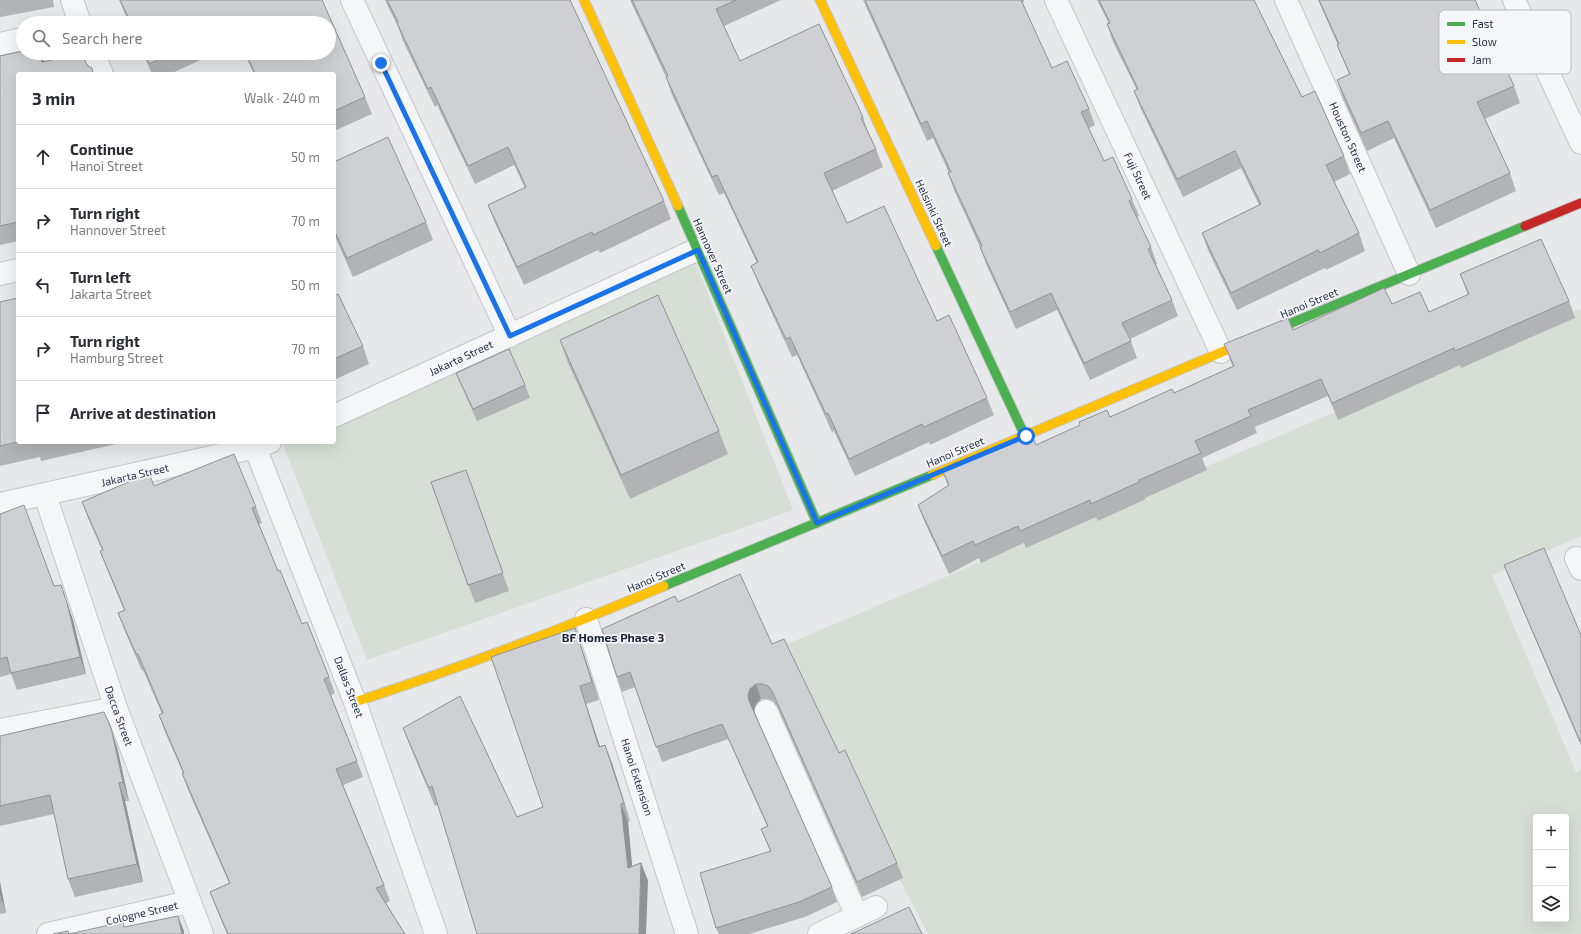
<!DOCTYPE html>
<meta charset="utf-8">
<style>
body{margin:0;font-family:"Exo 2",sans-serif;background:#f7f7f7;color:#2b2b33}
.controls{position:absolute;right:12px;bottom:12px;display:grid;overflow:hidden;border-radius:4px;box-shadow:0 4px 16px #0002}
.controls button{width:36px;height:36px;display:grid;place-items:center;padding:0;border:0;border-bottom:1px solid #e1e1e2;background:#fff;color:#2b2b33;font:20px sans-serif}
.stop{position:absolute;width:12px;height:12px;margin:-9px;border:3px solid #1a73e8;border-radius:50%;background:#fff}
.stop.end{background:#1a73e8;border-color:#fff;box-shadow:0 1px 4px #0008}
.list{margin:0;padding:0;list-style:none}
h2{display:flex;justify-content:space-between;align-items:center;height:52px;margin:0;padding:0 16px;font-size:17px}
h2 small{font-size:13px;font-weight:400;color:#7c7c81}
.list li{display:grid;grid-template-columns:26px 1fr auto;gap:12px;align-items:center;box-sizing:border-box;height:64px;padding:0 16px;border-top:1px solid #e1e1e2}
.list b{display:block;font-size:15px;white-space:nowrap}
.list p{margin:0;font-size:13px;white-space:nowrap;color:#7c7c81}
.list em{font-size:13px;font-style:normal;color:#7c7c81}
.icon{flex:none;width:22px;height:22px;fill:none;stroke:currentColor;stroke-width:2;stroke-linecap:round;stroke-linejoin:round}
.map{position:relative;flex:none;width:1581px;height:934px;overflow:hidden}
.search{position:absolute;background:#fff;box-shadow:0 4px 16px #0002;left:16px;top:16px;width:320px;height:44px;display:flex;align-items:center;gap:10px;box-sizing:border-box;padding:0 14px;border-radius:22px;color:#7c7c81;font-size:15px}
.panel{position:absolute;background:#fff;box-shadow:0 4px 16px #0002;left:16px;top:72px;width:320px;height:372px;border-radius:4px}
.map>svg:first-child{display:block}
</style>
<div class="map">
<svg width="1581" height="934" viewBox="0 0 1581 934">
<rect width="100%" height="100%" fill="#e6e8ea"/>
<g fill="#d6ded6" fill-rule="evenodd">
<polygon points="693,256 793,510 367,660 283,444 287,442 334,442 334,419"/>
<path d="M1579 309 1581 310V536L1492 575 1576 772 1581 769V934H928L780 647ZM1536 817H1566V919H1536Z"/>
</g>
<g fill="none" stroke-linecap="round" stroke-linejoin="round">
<g stroke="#c4c6c8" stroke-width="24">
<g id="street">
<polyline points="72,0 80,23"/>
<polyline points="352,0 510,336"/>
<polyline points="1056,0 1221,352"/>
<polyline points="1286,0 1409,274"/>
<polyline points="1514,0 1581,143"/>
<polyline points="0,44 23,39"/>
<polyline points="93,53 102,74"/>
<polyline points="0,274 18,270"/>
<polyline points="334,416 698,249"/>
<polyline points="253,442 355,702 436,934"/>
<polyline points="45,495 116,708 202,934"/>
<polyline points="0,504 225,454 256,447 270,442"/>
<polyline points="1576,558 1581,569"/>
<polyline points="586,619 687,934"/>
<polyline points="766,711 857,916"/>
<polyline points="0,730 116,708"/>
<polyline points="48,934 189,902"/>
<polyline points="819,934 876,907"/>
</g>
</g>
<g stroke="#c4c6c8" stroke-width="11">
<g id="fast">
<polyline points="678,206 817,523"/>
<polyline points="936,246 1025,436"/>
<polyline points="1236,346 1525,226"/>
<polyline points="664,586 932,475"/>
</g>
</g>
<g stroke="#c4c6c8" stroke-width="11">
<g id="slow">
<polyline points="584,0 678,206"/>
<polyline points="820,0 936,246"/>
<polyline points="932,475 1236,346"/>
<path d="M355 702C460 668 563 629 664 586"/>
</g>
</g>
<g stroke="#c4c6c8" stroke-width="11">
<polyline id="jam" points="1525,226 1581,203"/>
</g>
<use href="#street" stroke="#f5f6f7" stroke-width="22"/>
<use href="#fast" stroke="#4caf50" stroke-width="9"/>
<use href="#slow" stroke="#ffc107" stroke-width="9"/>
<use href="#jam" stroke="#c62828" stroke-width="9"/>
</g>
<g fill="#b1b3b5">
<polygon points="0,0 53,0 54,7 0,17"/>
<polygon points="119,0 322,0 365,97 372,114 334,131 334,74 254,74 244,53 329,53 329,23 129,23"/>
<polygon points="385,0 570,0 664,201 671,219 600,253 598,250 524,285 495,223 488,205 525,188 514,165 475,184 437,105 435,107 403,41 399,29"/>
<polygon points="630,0 781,0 724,26 740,61 863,117 869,135 876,149 883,167 832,191 847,223 937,321 987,398 994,415 930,445 929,442 855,476 834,431 832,432 797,355 792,357 758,283 751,266 757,263 724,193 719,195 672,95 666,77"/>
<polygon points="863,0 1024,0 1024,2 1022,3 1052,68 1089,109 1095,125 1089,128 1104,161 1132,199 1139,216 1137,217 1151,247 1157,264 1156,265 1172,300 1178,316 1130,339 1137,358 1090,380 1057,310 1016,329 986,264 980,247 954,190 948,173 949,173 933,138 927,141"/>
<polygon points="1097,0 1254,0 1302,97 1344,156 1350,174 1334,182 1359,233 1365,251 1326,270 1325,268 1237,310 1208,250 1202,233 1259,205 1241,168 1183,197 1141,109 1134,91 1137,90 1113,42 1107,24 1109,24"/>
<polygon points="1318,0 1475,0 1514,86 1520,103 1485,119 1510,173 1516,191 1436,228 1394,138 1367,151 1343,98 1337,80 1349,74 1344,62 1337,45 1338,45"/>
<polygon points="143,53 216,53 170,74 152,74"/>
<polygon points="0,56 44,62 88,66 92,68 94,74 18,74 18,241 0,245"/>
<polygon points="334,162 426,222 433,240 353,277 334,234"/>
<polygon points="1460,274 1569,301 1575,318 1461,368 1460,365 1338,420 1328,396 1255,427 1257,433 1202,458 1207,470 1145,498 1146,499 1098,521 1096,517 1026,548 1024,543 981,563 979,558 949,574 925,523 918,505 948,486 943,472 1036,445 1174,393 1233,367 1224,344 1293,330 1392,304 1429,312 1468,295"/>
<polygon points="334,296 363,346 369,364 334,380"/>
<polygon points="0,302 18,442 125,442 41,461 40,457 0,466"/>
<polygon points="560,340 719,431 728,454 630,499 568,363"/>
<polygon points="456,373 525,385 530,398 477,421 461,385"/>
<polygon points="466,470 509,591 475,603 431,482"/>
<polygon points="154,486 256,507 262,523 259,524 278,571 302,624 329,677 335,693 331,695 357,761 363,777 343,785 384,885 390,901 386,903 405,934 227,934 216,908 210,892 229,883 188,790 182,773 183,773 165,732 159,715 162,714 143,670 142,671 124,629 118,613 124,610 106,567 100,551 102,550 88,518 82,502"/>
<polygon points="0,514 54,586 61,585 73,620 86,674 17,690 11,674 0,677"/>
<polygon points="1504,565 1581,635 1581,746 1509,578"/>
<polygon points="678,602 772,644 839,753 897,863 903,878 862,897 777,706 773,701 768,699 761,699 756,704 754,710 754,712 832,887 837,902 805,917 749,934 719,934 716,928 770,851 761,829 767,826 728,739 662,762 635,687 622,692 617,677"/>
<polygon points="575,628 599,700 586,704 600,747 612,763 630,821 628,822 632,866 641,863 648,881 437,805 435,806 410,746 403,728 517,817 543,807"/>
<polygon points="0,736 117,747 129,801 125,801 143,882 75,897 68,879 54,814 0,826"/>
<polygon points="0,882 6,913 0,914"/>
</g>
<g fill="#909294">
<polygon points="40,53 41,53 46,66 42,62"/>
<polygon points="61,585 73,620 86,674 80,657"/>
<polygon points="575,628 599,700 592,682"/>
<polygon points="756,684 761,699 756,704 754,710 755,716 749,701 748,695 750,689"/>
<polygon points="580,686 586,704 606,765 599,747"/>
<polygon points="111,728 117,747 129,801 123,782"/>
<polygon points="605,745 612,763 630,821 624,803"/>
<polygon points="119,783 125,801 143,882 137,864"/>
<polygon points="621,804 628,822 634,886 628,868"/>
<polygon points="641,863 648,881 646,934 639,934"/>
<polygon points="0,882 6,913 2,900 0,892"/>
<polygon points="178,916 184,931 184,934 182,934"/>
</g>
<g fill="#ced0d3" stroke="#909294">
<polygon points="120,0 322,0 365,97 334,111 334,74 255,74 246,53 329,53 329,23 131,23"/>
<polygon points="387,0 570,0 664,201 593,235 592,232 517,267 488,205 526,187 508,147 468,166 431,87 428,89 397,23 398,22"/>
<polygon points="632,0 736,0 716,9 740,61 819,24 863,117 861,118 876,149 824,173 847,223 884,206 937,321 949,315 987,398 924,427 922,424 849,459 828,413 826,414 790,337 786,339 751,266 758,262 717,175 712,177 666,77 668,76"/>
<polygon points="865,0 1021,0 1052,68 1067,61 1089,109 1081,112 1104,161 1113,157 1132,199 1129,201 1151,247 1148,249 1172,300 1122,323 1131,341 1084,363 1051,293 1010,312 980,247 982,246 948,173 951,172 927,121 921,124"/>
<polygon points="1099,0 1254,0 1302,97 1315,91 1344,156 1326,165 1359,233 1320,253 1318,250 1231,293 1202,233 1261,204 1235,151 1177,179 1134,91 1138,89 1107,24 1110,23"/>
<polygon points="1319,0 1475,0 1514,86 1477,102 1510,173 1430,210 1388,121 1361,133 1337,80 1350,74 1337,45 1339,44"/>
<polygon points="23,51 23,53 40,53 42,62 81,54 88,66 92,68 93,74 18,74 18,222 0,226 0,56"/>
<polygon points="144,53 173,53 149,64"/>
<polygon points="388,137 426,222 347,258 334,230 334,162"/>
<polygon points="1541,239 1569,301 1455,351 1454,348 1332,403 1321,379 1248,410 1251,416 1195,441 1201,453 1139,480 1139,482 1091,504 1090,500 1020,531 1018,526 975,545 973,541 942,556 918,505 949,485 943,472 1031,433 1036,445 1080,425 1079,422 1107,410 1110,417 1172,389 1174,393 1234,366 1224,344 1288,318 1293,330 1384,288 1392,304 1420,292 1429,312 1469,294 1460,274"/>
<polygon points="338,294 363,346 334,359 334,296"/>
<polygon points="658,295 719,431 621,475 560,340"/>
<polygon points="18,298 18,442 0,446 0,302"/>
<polygon points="509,349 525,385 473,409 456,373"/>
<polygon points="234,454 256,507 252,508 278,571 280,570 302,624 307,622 329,677 324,679 357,761 336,769 384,885 376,888 405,934 228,934 210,892 230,883 182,773 184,773 159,715 163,713 138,654 136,654 118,613 125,610 100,551 103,550 82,502 149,473 154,486"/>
<polygon points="466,470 503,573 468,585 431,482"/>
<polygon points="24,505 54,586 61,585 67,603 80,657 11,673 7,657 0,659 0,514"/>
<polygon points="1544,548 1581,635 1581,740 1580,741 1504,565"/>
<polygon points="740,574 772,644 784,639 839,753 845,750 897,863 857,882 772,691 768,686 762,684 756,684 750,689 748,695 749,701 832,887 799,902 716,928 700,873 771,851 761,829 768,826 722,724 656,747 630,672 617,677 602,629 675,596 678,602"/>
<polygon points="575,628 592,682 580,686 599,747 605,745 624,803 621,804 628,868 641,863 639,934 477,934 432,786 429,788 403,728 460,696 517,817 543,807 491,657"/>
<polygon points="104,712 111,728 123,782 119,783 137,864 68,879 50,795 0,806 0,736"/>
<polygon points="0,892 2,900 0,901"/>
<polygon points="909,907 922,934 851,934"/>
<polygon points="178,916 182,934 53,934 68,931 69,934 123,922 124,927"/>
</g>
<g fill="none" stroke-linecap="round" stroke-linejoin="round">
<polyline stroke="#1a73e8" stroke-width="5" points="381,63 510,336 698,250 817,523 1026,436"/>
</g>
<g text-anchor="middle" stroke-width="3.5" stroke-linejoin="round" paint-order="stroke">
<g font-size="11" fill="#2b3445" stroke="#f4f6f9">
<text transform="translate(1348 137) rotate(66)" y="4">Houston Street</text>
<text transform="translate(1138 176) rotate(65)" y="4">Fuji Street</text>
<text transform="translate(934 213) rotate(65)" y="4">Helsinki Street</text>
<text transform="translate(713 256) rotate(66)" y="4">Hannover Street</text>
<text transform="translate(1309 303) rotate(-23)" y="4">Hanoi Street</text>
<text transform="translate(461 358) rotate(-25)" y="4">Jakarta Street</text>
<text transform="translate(955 452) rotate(-23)" y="4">Hanoi Street</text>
<text transform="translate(135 475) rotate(-13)" y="4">Jakarta Street</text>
<text transform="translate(656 577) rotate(-23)" y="4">Hanoi Street</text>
<text transform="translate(349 687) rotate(69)" y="4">Dallas Street</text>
<text transform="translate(119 716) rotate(70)" y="4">Dacca Street</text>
<text transform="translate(637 777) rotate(72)" y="4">Hanoi Extension</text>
<text transform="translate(142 913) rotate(-13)" y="4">Cologne Street</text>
</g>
<g font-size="12" font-weight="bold" fill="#1d2536" stroke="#f4f6f9">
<text x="613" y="642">BF Homes Phase 3</text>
</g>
</g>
<rect x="1439" y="10" width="132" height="64" rx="6" fill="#f4f6f9" stroke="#b8bcc3" stroke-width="1"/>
<rect x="1447" y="22" width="18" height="4" fill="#4caf50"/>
<rect x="1447" y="40" width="18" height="4" fill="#ffc107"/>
<rect x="1447" y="58" width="18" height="4" fill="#c62828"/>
<g font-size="11" fill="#2b3445">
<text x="1472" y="28">Fast</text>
<text x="1472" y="46">Slow</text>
<text x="1472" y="64">Jam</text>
</g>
</svg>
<div class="controls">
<button>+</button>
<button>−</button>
<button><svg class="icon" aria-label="layers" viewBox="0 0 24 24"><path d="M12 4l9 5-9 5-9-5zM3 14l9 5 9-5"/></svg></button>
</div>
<div class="stop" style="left:1026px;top:436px"></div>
<div class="stop end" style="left:381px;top:63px"></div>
<div class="search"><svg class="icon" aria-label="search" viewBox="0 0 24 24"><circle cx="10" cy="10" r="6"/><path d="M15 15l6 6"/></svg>Search here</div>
<section class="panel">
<h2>3 min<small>Walk · 240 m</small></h2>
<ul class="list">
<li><svg class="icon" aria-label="ahead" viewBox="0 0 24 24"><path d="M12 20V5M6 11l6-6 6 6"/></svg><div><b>Continue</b><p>Hanoi Street</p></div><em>50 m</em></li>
<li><svg class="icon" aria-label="right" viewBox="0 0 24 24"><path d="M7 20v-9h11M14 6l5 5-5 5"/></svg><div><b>Turn right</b><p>Hannover Street</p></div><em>70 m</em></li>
<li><svg class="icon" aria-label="left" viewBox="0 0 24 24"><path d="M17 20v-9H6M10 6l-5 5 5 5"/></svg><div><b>Turn left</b><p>Jakarta Street</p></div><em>50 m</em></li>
<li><svg class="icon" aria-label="right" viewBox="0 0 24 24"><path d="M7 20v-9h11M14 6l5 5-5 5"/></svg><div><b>Turn right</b><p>Hamburg Street</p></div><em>70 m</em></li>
<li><svg class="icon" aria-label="arrive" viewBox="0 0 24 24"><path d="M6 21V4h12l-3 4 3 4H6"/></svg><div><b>Arrive at destination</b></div></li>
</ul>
</section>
</div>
